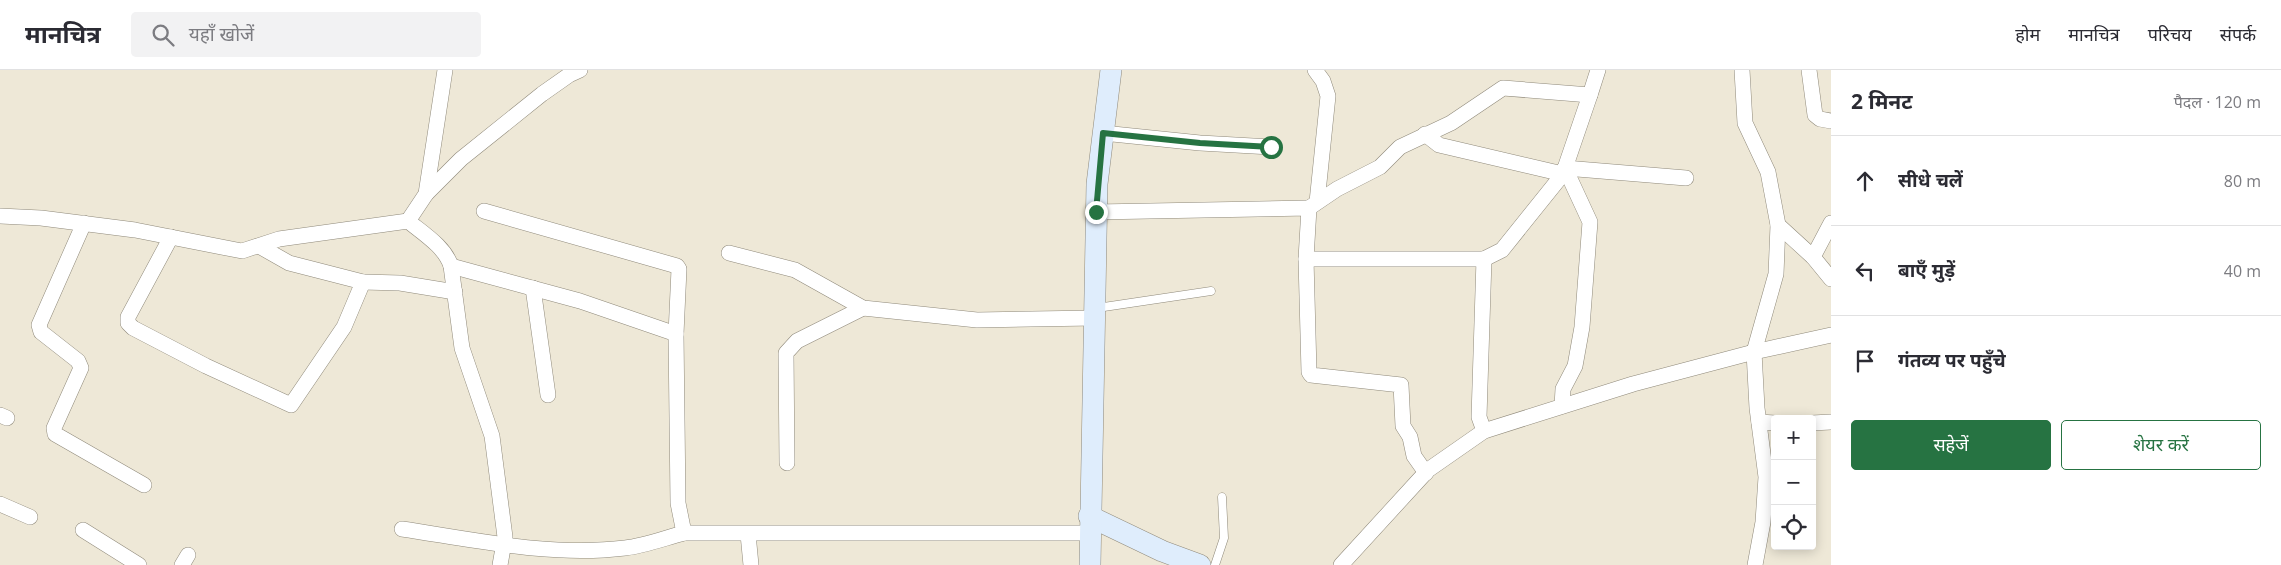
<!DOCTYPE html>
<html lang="hi">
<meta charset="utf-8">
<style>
body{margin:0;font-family:"Open Sans","Noto Sans Devanagari",sans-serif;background:#f2f2f3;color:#2b2b33}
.controls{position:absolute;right:15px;bottom:15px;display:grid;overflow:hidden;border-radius:5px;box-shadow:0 2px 12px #0003}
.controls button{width:45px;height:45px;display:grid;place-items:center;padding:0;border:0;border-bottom:1px solid #e1e1e2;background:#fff;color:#2b2b33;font:25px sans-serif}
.stop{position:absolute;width:15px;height:15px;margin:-11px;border:4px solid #267342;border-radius:50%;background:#fff}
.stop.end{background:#267342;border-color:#fff;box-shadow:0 1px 5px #0008}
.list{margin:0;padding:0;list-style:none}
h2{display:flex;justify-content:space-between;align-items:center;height:65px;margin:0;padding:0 20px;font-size:21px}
h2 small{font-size:16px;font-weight:400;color:#7c7c81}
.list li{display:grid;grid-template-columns:32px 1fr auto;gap:15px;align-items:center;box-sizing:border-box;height:90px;padding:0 20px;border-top:1px solid #e1e1e2}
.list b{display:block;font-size:19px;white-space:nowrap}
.list em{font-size:16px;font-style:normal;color:#7c7c81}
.actions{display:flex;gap:10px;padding:15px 20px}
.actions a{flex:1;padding:11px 0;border:1px solid #267342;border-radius:5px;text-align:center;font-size:18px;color:#267342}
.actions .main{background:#267342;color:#fff}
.icon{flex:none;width:28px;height:28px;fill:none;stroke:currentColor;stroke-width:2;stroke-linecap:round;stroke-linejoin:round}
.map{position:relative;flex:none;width:1831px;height:495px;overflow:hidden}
header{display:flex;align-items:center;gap:30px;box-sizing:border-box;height:70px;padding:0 25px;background:#fff;border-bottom:1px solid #e1e1e2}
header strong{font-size:24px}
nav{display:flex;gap:28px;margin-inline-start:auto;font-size:18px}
.search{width:350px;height:45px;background:#f2f2f3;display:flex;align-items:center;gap:12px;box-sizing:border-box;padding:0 18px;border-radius:5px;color:#7c7c81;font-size:19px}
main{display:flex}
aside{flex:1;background:#fff}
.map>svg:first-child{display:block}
</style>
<header>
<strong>मानचित्र</strong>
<div class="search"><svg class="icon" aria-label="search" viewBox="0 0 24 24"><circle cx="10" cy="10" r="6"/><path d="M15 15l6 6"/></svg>यहाँ खोजें</div>
<nav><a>होम</a><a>मानचित्र</a><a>परिचय</a><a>संपर्क</a></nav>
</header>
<main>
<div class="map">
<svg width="1831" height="495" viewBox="0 0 1831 495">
<rect width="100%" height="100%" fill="#eee8d7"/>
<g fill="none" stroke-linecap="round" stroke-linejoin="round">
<g stroke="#8f897a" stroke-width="9">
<g id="lane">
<polyline points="1097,238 1211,221"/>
<polyline points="1215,495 1224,468 1222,427"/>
</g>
</g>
<g stroke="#8f897a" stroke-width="16">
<g id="street">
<polyline points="1315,0 1323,11 1328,26 1317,132"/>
<polyline points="1742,0 1745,53 1768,102 1778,155 1776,204 1754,282 1757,338 1766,407 1763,452 1755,495"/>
<polyline points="1809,0 1815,45 1820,49 1831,51"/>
<polyline points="1590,25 1598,0"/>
<polyline points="1103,63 1200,73 1271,77"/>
<polyline points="1425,64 1439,75 1563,104"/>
<polyline points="1565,98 1686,108"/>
<polyline points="426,124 461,89 542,24 569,5 580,0"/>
<polyline points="1309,138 1337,119 1380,97 1400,77 1451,53 1503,18 1590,25 1563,104 1502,180 1484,189"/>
<polyline points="484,141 677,196 679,199 676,264 678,433 684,463 1089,463"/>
<polyline points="1096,142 1309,138 1306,189 1309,302 1311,305 1401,315 1403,356 1410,367 1414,386 1426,403"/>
<path d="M0 146 41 148 135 160 242 181 279 169 408 151C424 164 445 177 451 196L462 278 492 366 505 467 500 495"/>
<polyline points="408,151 426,124 445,0"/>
<polyline points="84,153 39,255 41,262 78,291 81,298 54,358 55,364 144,415"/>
<polyline points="1778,155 1813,187 1831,209"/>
<polyline points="171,167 128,247 128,253 133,258 206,296 291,335 344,257 363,212 289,193 259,176"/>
<polyline points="729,183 795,200 863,238 977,250 1094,248"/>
<polyline points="1813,187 1831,153"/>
<polyline points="1306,189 1484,189 1479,347 1484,361"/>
<polyline points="451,196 580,231 676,264"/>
<polyline points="363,212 400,213 455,222"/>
<polyline points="533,218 548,325"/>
<polyline points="1562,336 1563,319 1575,296 1582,257 1590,152 1565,98"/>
<polyline points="0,345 7,348"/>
<polyline points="1759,352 1775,353"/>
<polyline points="1812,353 1831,352"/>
<polyline points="787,393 786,283 797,271 863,238"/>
<polyline points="0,434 30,447"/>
<path d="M402 459C475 470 551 487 625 478 644 476 665 468 684 463"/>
<polyline points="83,460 139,495"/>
<polyline points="748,464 751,495"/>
<polyline points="182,495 188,485"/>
<polyline points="1341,495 1428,400 1484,361 1633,314 1754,282 1831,265"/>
</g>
</g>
<g stroke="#8f897a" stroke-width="22">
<g id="secondary">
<polyline points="1089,446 1162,481 1200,495"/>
<polyline points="1090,495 1097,114 1111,0"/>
</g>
</g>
<use href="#lane" stroke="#fff" stroke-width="8"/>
<use href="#street" stroke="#fff" stroke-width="15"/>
<use href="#secondary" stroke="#dfedfc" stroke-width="21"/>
</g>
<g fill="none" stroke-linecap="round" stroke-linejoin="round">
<polyline stroke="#267342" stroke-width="6" points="1096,142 1103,63 1200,73 1271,77"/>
</g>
</svg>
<div class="controls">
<button>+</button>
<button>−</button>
<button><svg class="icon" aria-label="locate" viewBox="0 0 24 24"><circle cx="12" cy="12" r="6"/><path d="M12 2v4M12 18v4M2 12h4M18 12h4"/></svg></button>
</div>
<div class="stop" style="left:1271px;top:77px"></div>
<div class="stop end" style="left:1096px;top:142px"></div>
</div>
<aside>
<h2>2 मिनट<small>पैदल · 120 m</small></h2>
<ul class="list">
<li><svg class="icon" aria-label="ahead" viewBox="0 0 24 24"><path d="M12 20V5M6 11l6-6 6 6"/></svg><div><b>सीधे चलें</b></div><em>80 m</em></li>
<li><svg class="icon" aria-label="left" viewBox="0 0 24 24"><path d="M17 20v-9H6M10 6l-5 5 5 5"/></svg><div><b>बाएँ मुड़ें</b></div><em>40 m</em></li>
<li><svg class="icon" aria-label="arrive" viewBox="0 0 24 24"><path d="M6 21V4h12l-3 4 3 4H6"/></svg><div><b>गंतव्य पर पहुँचे</b></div></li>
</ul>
<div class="actions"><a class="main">सहेजें</a><a>शेयर करें</a></div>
</aside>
</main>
